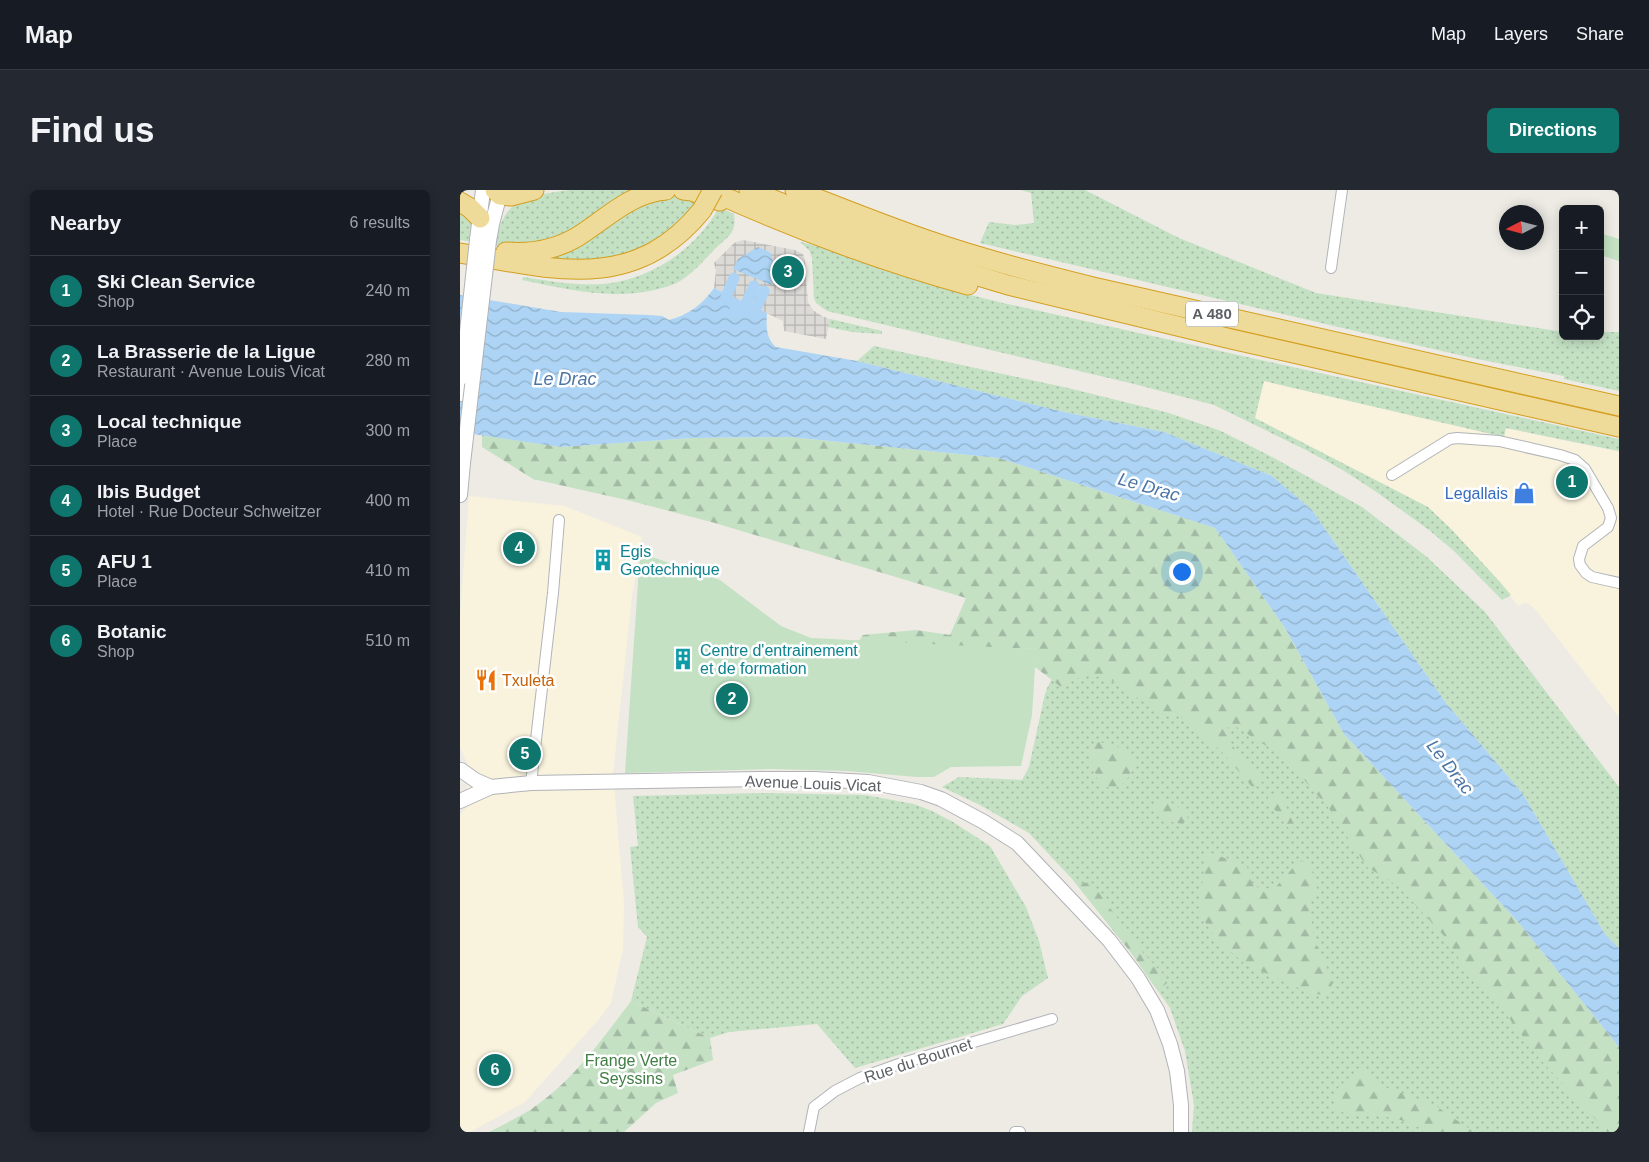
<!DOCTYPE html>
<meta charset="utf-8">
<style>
body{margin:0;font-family:Arial,sans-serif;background:#242831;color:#f1f3f6}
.controls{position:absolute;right:15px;top:15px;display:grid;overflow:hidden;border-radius:8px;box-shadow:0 2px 12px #0003}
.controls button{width:45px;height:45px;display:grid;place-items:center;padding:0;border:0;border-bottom:1px solid #363941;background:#171b24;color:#f1f3f6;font:25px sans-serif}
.compass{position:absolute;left:1039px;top:15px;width:45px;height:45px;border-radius:50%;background:#171b24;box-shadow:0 2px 12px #0003;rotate:264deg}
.you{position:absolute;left:721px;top:381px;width:18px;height:18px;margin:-12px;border:4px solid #fff;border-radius:50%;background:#1a73e8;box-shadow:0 0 0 8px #1a73e833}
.badge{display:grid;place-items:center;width:32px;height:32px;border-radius:50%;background:#0f766e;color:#fff;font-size:16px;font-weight:700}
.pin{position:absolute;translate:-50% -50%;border:2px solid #fff;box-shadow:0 1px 5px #0006}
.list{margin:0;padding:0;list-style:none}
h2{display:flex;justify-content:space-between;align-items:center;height:65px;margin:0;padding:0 20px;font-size:21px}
h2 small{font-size:16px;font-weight:400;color:#9ea1a6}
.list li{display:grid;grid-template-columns:32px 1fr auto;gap:15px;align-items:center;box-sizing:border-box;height:70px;padding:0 20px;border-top:1px solid #363941}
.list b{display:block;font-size:19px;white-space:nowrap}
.list p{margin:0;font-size:16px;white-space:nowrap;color:#9ea1a6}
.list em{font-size:16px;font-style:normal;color:#9ea1a6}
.icon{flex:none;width:28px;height:28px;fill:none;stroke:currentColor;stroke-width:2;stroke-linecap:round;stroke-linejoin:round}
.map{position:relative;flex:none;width:1159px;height:942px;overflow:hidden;border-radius:8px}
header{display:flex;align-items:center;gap:30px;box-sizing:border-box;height:70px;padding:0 25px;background:#171b24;border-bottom:1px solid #363941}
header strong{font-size:24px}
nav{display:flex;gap:28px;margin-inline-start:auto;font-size:18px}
.intro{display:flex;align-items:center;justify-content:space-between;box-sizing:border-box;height:120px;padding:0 30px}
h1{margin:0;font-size:35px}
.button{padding:12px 22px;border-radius:8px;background:#0f766e;color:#fff;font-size:18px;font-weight:700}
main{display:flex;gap:30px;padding:0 30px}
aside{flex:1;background:#171b24;border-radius:8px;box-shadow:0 2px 12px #0003}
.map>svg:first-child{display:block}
</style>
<header>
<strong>Map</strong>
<nav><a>Map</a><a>Layers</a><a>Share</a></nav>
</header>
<div class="intro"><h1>Find us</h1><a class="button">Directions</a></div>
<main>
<aside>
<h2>Nearby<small>6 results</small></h2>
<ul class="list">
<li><span class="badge">1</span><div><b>Ski Clean Service</b><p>Shop</p></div><em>240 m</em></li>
<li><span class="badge">2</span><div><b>La Brasserie de la Ligue</b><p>Restaurant · Avenue Louis Vicat</p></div><em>280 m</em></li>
<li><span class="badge">3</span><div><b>Local technique</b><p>Place</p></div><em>300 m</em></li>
<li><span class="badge">4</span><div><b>Ibis Budget</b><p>Hotel · Rue Docteur Schweitzer</p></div><em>400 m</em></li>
<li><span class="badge">5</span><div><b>AFU 1</b><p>Place</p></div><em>410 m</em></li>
<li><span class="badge">6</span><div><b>Botanic</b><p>Shop</p></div><em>510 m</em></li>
</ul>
</aside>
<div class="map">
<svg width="1159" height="942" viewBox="0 0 1159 942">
<defs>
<pattern id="industrial-grid" width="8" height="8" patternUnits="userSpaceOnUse" patternTransform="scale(1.25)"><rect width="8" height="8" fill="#dcdad6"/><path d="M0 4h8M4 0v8" fill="none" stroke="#b6b4b1"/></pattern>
<pattern id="grass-dots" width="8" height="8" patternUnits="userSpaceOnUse" patternTransform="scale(1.25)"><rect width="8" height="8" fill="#c4e1c4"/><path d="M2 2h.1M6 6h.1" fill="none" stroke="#a2baa3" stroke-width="1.8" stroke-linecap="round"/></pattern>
<pattern id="forest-firs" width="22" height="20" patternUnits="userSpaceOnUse" patternTransform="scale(1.25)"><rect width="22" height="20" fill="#c4e1c4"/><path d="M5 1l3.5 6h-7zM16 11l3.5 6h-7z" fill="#a2baa3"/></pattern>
<pattern id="water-waves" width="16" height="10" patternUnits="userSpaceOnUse" patternTransform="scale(1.25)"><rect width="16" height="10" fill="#add4f4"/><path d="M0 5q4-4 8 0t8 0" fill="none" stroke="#90afc9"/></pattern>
</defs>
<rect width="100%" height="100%" fill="#edebe4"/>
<g fill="#f9f3dd">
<polygon points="804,191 1044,247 1045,238 1159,262 1159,527 1075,419 1066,412 1058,416 1040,392 992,340 968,317 795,228"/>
<polygon points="9,306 105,316 182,347 172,406 153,583 164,714 163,759 151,813 139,829 65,912 10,942 0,942 0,625 7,617 7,573 0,557 0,425"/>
</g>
<polygon fill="url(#industrial-grid)" points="283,50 335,60 343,64 345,72 348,112 353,120 362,126 370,129 366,149 324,141 323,131 254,98 256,80 254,73 274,53"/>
<g fill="url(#grass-dots)">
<path d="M109 0H179L112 45 55 58 36 56C41 8 67 6 109 0Z"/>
<polygon points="561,0 625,0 719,48 856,103 1103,142 1103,146 1140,146 1140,142 1159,142 1159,201 1104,189 1104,186 1017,169 904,143 520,53 529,32 555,35 574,33 571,3"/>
<polygon points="209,6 219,6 241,10 197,54 131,75 83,67 170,19"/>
<path d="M259 17 274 24C277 45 266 47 253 61 243 71 235 81 223 89 213 96 202 98 190 101 145 109 106 99 62 90L63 87C89 91 116 96 143 94 190 90 237 59 259 17Z"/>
<polygon points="0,22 11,33 15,52 0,50"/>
<path d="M340 52C372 58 401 72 431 82 468 94 505 104 543 113L1159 249V261L1046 238 1044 247 804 191 795 228 968 317 992 340 1040 392 1051 405 1042 410 994 361 969 340 915 301 881 279 846 260 754 215 674 194 367 121 356 113 354 108 352 68 349 60Z"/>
<polygon points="370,129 422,141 422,144 392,142 368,137"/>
<polygon points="414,156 608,198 709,223 761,241 814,268 902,317 967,367 1025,422 1159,597 1159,758 1145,744 1063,604 986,513 852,320 812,286 704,242 604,222 397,171"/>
<path d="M612 468 810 541 1157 942H732L734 915 725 861 710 818 672 764 613 690 569 643 520 615 482 597 499 587 562 590 569 577 585 504C590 488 599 479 612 468Z"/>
<polygon points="307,603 405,605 454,614 472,621 493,632 530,656 566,717 579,751 588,788 562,806 543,834 395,878 357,834 269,842 250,848 171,811 187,747 178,737 170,657 178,656 173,606"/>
</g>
<g fill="url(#forest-firs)">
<path d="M22 245 101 257 233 248 330 247 539 268 755 338 825 438 884 544 1059 733 1159 857V942H1147L1079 868 1031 804 1002 774 986 748 938 696 907 677 868 617 830 574 816 562 775 536 768 537C764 555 793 579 804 591L793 598 762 562 721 527 700 523 651 490 635 486 624 485 601 497 575 477 573 459 398 452 403 445 456 440 490 445 506 408 255 333 171 311 73 289 22 257Z"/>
<path d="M639 552C651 554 671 560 676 572 672 582 664 599 651 598 648 598 643 595 640 594L633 579 629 562 633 554Z"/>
<polygon points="815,603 824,612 834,635 829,638 825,635 822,627 807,612 808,607"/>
<polygon points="706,609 722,620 728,628 723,634 707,631 693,622 697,610"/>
<polygon points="752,663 787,677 794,697 814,699 840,670 850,674 857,698 849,716 855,752 863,768 872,792 871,805 852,804 785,774 755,748 739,722 745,668"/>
<polygon points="613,690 623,693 631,692 683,763 703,784 707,793 698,801 672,764"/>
<path d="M171 811 250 848 253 870 213 885 218 903 196 913 164 942H29C43 935 57 928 70 920 112 892 141 851 171 811Z"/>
<path d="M902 880 922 896 976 916 1014 942H968C958 936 938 928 927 927 909 924 892 929 876 919V900L892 885Z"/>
</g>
<g fill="#c4e1c4">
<polygon points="1140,43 1159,49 1159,71 1140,65"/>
<polygon points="180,363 260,390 321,436 351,448 574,459 575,477 572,525 561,576 491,577 474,587 457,587 387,581 309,579 165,583"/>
</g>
<g fill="url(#water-waves)">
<polygon points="298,57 311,63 316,85 311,95 273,79 278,69"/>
<path d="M254 98 307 123C306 136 306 148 316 157L397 171 604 222 704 242 812 286 852 320 986 513 1063 604 1145 744 1159 758V857L1059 733 884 544 825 438 755 338 539 268 330 247 233 248 101 257 0 242V105L101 122 189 125 202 126 209 130C227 126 244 113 254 98Z"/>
</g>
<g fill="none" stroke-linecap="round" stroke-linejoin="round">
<g stroke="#add4f4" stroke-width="11">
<polyline points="274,88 266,107 278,118 295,121 304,101"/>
<polyline points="274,122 278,118 285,116 294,96"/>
</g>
<g stroke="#b1b4b8" stroke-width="12">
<g id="street">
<polyline points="871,78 882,0"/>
<polyline points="932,285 990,249 997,248 1039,251 1100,265 1115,270 1125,279 1148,318 1151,328 1148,337 1123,356 1119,369 1120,375 1126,383 1132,387 1159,393"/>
<polyline points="71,593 93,403 99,330"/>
<polyline points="349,942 354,917 375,901 400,888 439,874 592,829"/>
<polyline points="555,942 560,942"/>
</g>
</g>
<g stroke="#b1b3b7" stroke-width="16">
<g id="secondary">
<polyline points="17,50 23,0"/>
<polyline points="29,51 32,34 41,0"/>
<polyline points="0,204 2,187"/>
<polyline points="0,305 3,273"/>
<polyline points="1,580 15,590 31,597"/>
<polyline points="0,611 31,597 71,593 299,589 354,589 408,592 461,602 481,609 524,632 557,653 649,750 678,788 697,820 710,854 717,881 721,915 721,942"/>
</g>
</g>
<g stroke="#d49e1d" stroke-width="21">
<g id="highway">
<polyline points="35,0 40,5 51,6 74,0"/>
<polyline points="223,0 232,1 260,11"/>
<path d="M249 0C333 38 420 71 508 95"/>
<path d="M289 0C374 34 459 69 548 95L771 149 1159 237"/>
<path d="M335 0C379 17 423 35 467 50 522 69 577 83 633 97L1159 216"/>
<polyline points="0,12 10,18 20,28"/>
<path d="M46 62C71 64 95 60 117 47 146 29 170 3 206 0"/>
<path d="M0 63C92 79 174 104 242 20"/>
</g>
</g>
<use href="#street" stroke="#fff" stroke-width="10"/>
<use href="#secondary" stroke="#fff" stroke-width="14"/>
<use href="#highway" stroke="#efdb99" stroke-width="19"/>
<g stroke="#b1b3b7" stroke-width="16" stroke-linecap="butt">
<g id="secondary-bridge">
<polyline points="2,187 17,50"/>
<polyline points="3,273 29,51"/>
</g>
</g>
<g stroke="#d49e1d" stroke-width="21" stroke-linecap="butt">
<polyline id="highway-bridge" points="242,20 253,0"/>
</g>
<use href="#secondary-bridge" stroke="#fff" stroke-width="14"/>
<use href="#highway-bridge" stroke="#efdb99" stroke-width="19"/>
</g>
<defs>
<g id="shop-bare" transform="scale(1.725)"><path d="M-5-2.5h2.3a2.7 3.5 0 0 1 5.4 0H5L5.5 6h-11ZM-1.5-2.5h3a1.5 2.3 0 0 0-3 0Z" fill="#3f7fe0" stroke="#fff" stroke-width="2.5" paint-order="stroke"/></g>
<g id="building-bare" transform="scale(1.725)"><path d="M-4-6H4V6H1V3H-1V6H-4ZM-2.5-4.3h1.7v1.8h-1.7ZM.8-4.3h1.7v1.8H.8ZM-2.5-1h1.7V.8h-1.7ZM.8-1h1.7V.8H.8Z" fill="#0f9aa8" stroke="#fff" stroke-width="2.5" paint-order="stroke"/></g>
<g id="restaurant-bare" transform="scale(1.725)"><path d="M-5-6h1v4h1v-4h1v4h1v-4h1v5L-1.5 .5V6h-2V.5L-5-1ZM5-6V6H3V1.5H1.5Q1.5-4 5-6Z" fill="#e8710a" stroke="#fff" stroke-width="2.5" paint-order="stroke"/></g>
</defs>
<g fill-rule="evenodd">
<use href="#shop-bare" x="1064" y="303"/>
<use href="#building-bare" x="143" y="370"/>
<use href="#building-bare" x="223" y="469"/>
<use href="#restaurant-bare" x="26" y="490"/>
</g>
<g text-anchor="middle" stroke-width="5" stroke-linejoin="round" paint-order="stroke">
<rect fill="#fff" stroke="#8d8f92" stroke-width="1" x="726" y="111.5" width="52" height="25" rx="4"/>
<g font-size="15" font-weight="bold" fill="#5c5f63">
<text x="752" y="129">A 480</text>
</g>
<g font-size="16" fill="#366cbe" stroke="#fff" text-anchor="end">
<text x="1048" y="309">Legallais</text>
</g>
<g font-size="16" fill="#0d838f" stroke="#fff" text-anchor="start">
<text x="160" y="367">Egis<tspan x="160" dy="18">Geotechnique</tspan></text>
<text x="240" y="466">Centre d'entrainement<tspan x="240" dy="18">et de formation</tspan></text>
</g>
<g font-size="16" fill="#c56008" stroke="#fff" text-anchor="start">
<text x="42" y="496">Txuleta</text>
</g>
<g font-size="16" fill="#5c5f63" stroke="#fff">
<text transform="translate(353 593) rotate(2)" y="6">Avenue Louis Vicat</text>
<text transform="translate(458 870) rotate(-18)" y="6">Rue du Bournet</text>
</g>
<g font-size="16" fill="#407e44" stroke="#fff">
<text x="171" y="876">Frange Verte<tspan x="171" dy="18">Seyssins</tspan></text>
</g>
<g font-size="18" font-style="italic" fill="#4c75a4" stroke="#fff">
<text x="105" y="195">Le Drac</text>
<text transform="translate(689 297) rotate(16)" y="6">Le Drac</text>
<text transform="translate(990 577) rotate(52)" y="6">Le Drac</text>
</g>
</g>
</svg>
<div class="controls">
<button>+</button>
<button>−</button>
<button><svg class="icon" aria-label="locate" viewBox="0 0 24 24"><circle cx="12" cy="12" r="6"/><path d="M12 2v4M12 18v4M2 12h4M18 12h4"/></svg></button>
</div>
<svg class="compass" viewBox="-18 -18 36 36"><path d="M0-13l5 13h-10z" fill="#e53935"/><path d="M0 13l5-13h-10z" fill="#9ea1a6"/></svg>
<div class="you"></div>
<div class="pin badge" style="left:1112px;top:292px">1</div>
<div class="pin badge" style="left:272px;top:509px">2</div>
<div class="pin badge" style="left:328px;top:82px">3</div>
<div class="pin badge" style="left:59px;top:358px">4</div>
<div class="pin badge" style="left:65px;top:564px">5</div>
<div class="pin badge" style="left:35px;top:880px">6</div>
</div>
</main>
